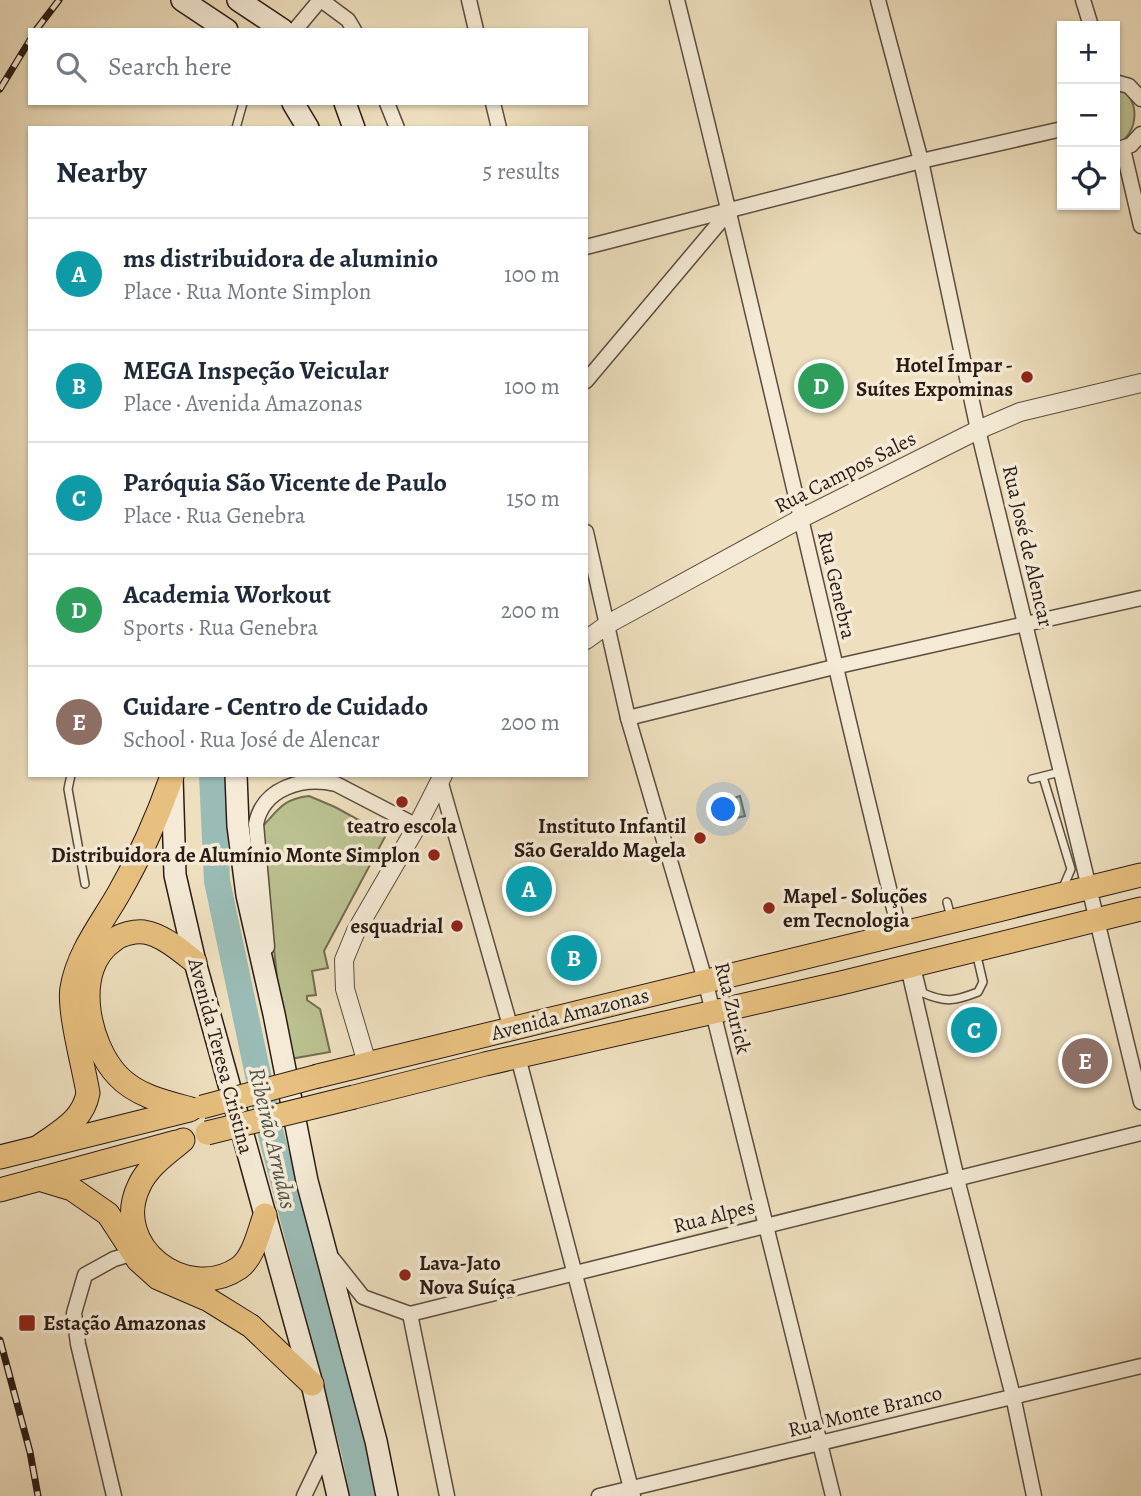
<!DOCTYPE html>
<meta charset="utf-8">
<style>
body{margin:0;font-family:Alegreya,serif;background:#f2f2f3;color:#1f2937}
.controls{position:absolute;right:21px;top:21px;display:grid;overflow:hidden;border-radius:0px;box-shadow:0 2px 5px #0004}
.controls button{width:63px;height:63px;display:grid;place-items:center;padding:0;border:0;border-bottom:2px solid #e0e1e3;background:#fff;color:#1f2937;font:35px sans-serif}
.you{position:absolute;left:724px;top:810px;width:24px;height:24px;margin:-18px;border:5px solid #fff;border-radius:50%;background:#1a73e8;box-shadow:0 0 0 10px #1a73e833}
.badge{display:grid;place-items:center;width:46px;height:46px;border-radius:50%;background:#1a73e8;color:#fff;font-size:23px;font-weight:700}
.pin{position:absolute;translate:-50% -50%;border:4px solid #fff;box-shadow:0 2px 7px #0006}
.list{margin:0;padding:0;list-style:none}
h2{display:flex;justify-content:space-between;align-items:center;height:91px;margin:0;padding:0 28px;font-size:30px}
h2 small{font-size:23px;font-weight:400;color:#747a83}
.list li{display:grid;grid-template-columns:46px 1fr auto;gap:21px;align-items:center;box-sizing:border-box;height:112px;padding:0 28px;border-top:2px solid #e0e1e3}
.list b{display:block;font-size:26px;white-space:nowrap}
.list p{margin:0;font-size:23px;white-space:nowrap;color:#747a83}
.list em{font-size:23px;font-style:normal;color:#747a83}
.icon{flex:none;width:38px;height:38px;fill:none;stroke:currentColor;stroke-width:2;stroke-linecap:round;stroke-linejoin:round}
.map{position:relative;flex:none;width:1141px;height:1496px;overflow:hidden}
.search{position:absolute;background:#fff;box-shadow:0 2px 5px #0004;left:28px;top:28px;width:560px;height:77px;display:flex;align-items:center;gap:18px;box-sizing:border-box;padding:0 24px;border-radius:0px;color:#747a83;font-size:26px}
.panel{position:absolute;background:#fff;box-shadow:0 2px 5px #0004;left:28px;top:126px;width:560px;height:651px;border-radius:0px}
.map>svg:first-child{display:block}
</style>
<div class="map">
<svg width="1141" height="1496" viewBox="0 0 1141 1496">
<rect width="100%" height="100%" fill="#eedfbe"/>
<filter id="stains"><feTurbulence type="fractalNoise" baseFrequency=".00286" numOctaves="4"/><feColorMatrix values="0 0 0 0 .2 0 0 0 0 .09 0 0 0 0 .02 0 0 0 .5 -.17"/></filter>
<radialGradient id="worn" r=".72"><stop offset=".6" stop-color="#630" stop-opacity="0"/><stop offset="1" stop-color="#630" stop-opacity=".3"/></radialGradient>
<g fill="#bbc190" stroke="#726e52" stroke-width="2">
<path d="M1115 87C1141 93 1141 135 1115 145Z"/>
<path d="M309 796 335 807 386 835 324 951 328 968 312 971 316 995 307 996V1000L320 1009 330 1052 290 1059 280 1009 262 827C279 809 283 799 309 796Z"/>
<polygon points="740,796 745,816 732,819 727,800"/>
</g>
<g fill="none" stroke-linecap="round" stroke-linejoin="round">
<polyline stroke="#9abcb6" stroke-width="26" points="212,775 217,881 257,1070 271,1134 355,1454 363,1496"/>
<g stroke="#5b4c3f" stroke-width="10">
<g id="service">
<polyline points="236,128 243,103"/>
<polyline points="71,775 68,789 85,884"/>
<polyline points="1043,777 1071,869 1062,890"/>
<polyline points="1032,779 1060,772"/>
<polyline points="947,902 951,917"/>
<path d="M917 969 923 993C946 1003 955 1001 978 992L983 982 976 952"/>
</g>
</g>
<g stroke="#5b4c3f" stroke-width="17">
<g id="minor">
<polyline points="321,0 348,20 354,30"/>
<polyline points="469,0 476,30"/>
<path d="M677 0C755 310 823 623 900 933"/>
<polyline points="878,0 921,161 978,430 1141,1102"/>
<polyline points="1083,0 1091,26"/>
<polyline points="295,30 320,0"/>
<polyline points="1115,82 1129,86 1141,99"/>
<polyline points="387,103 397,128"/>
<polyline points="493,103 499,128"/>
<polyline points="1123,149 1141,226"/>
<polyline points="1116,150 1131,145 1141,134"/>
<polyline points="586,247 921,161 1062,129"/>
<polyline points="586,381 730,210"/>
<polyline points="586,532 628,718 705,980 833,1496"/>
<polyline points="628,718 834,667 1141,598"/>
<polyline points="440,780 511,1029"/>
<path d="M267 947 256 824C263 788 303 776 336 784L417 826"/>
<polyline points="908,967 957,1179 1013,1396 1034,1496"/>
<polyline points="518,1057 633,1496"/>
<polyline points="332,1258 363,1297 410,1314 1141,1133"/>
<polyline points="410,1314 447,1496"/>
<polyline points="114,1496 78,1344 74,1313 85,1275 114,1259 134,1253"/>
<polyline points="304,1496 327,1448"/>
<polyline points="599,1496 1141,1366"/>
</g>
</g>
<g stroke="#5b4c3f" stroke-width="20">
<g id="tertiary">
<polyline points="586,640 608,624 800,519 978,430 1020,412 1141,383"/>
<polyline points="367,1063 345,989 344,960 356,931 417,826 443,775"/>
</g>
</g>
<g stroke="#2a1b15" stroke-width="24">
<g id="secondary">
<polyline points="182,0 227,30"/>
<polyline points="238,0 283,30"/>
<polyline points="293,103 308,128"/>
<polyline points="345,103 354,128"/>
<polyline points="236,775 238,826 247,895 274,1014 307,1181 376,1441 387,1496"/>
<polyline points="172,777 175,875 195,962 312,1384 338,1496"/>
</g>
</g>
<g stroke="#2a1b15" stroke-width="25">
<g id="primary">
<polyline points="318,1076 1141,875"/>
<polyline points="354,1097 485,1064 841,983 1141,909"/>
<path d="M191 1109C165 1102 137 1096 118 1076 88 1045 71 968 114 940 121 934 135 931 144 932 163 935 181 951 195 962"/>
<path d="M183 1140C167 1154 148 1166 139 1186 110 1246 186 1304 239 1268 254 1257 259 1231 265 1215"/>
<path d="M37 1148C59 1132 83 1121 88 1093 84 1068 68 1010 72 988 78 952 102 923 119 893 141 855 158 816 172 776"/>
<polyline points="0,1157 189,1110"/>
<polyline points="39,1179 72,1189 108,1214 138,1260 158,1278 209,1300 251,1326 312,1384"/>
<polyline points="0,1190 176,1142"/>
</g>
</g>
<use href="#service" stroke="#f4ead5" stroke-width="7"/>
<use href="#minor" stroke="#f4ead5" stroke-width="14"/>
<use href="#tertiary" stroke="#f4ead5" stroke-width="18"/>
<use href="#secondary" stroke="#f4ead5" stroke-width="21"/>
<use href="#primary" stroke="#e7c07f" stroke-width="23"/>
<g stroke="#2a1b15" stroke-width="7">
<g id="rail">
<polyline points="36,30 59,0"/>
<polyline points="0,89 30,40"/>
<polyline points="0,1340 30,1452 38,1496"/>
</g>
</g>
<use href="#rail" stroke="#f4ead5" stroke-width="4.5" stroke-dasharray="13" stroke-linecap="butt"/>
<g stroke="#2a1b15" stroke-width="25" stroke-linecap="butt">
<g id="primary-bridge">
<polyline points="202,1107 318,1076"/>
<polyline points="207,1133 354,1097"/>
</g>
</g>
<use href="#primary-bridge" stroke="#e7c07f" stroke-width="23"/>
</g>
<g fill="#8f2418" stroke="#f4ead5" stroke-width="2.5">
<circle cx="1027" cy="377" r="7"/>
<circle cx="402" cy="802" r="7"/>
<circle cx="700" cy="838" r="7"/>
<circle cx="434" cy="855" r="7"/>
<circle cx="769" cy="908" r="7"/>
<circle cx="457" cy="926" r="7"/>
<circle cx="405" cy="1275" r="7"/>
<rect x="18" y="1314" width="18" height="18" rx="3.5"/>
</g>
<g text-anchor="middle" stroke-width="7" stroke-linejoin="round" paint-order="stroke">
<g font-size="21" font-weight="bold" fill="#2a1b15" stroke="#f4ead5" text-anchor="end">
<text x="1013" y="372">Hotel Ímpar -<tspan x="1013" dy="24">Suítes Expominas</tspan></text>
<text x="402" y="833" text-anchor="middle">teatro escola</text>
<text x="686" y="833">Instituto Infantil<tspan x="686" dy="24">São Geraldo Magela</tspan></text>
<text x="420" y="862">Distribuidora de Alumínio Monte Simplon</text>
<text x="783" y="903" text-anchor="start">Mapel - Soluções<tspan x="783" dy="24">em Tecnologia</tspan></text>
<text x="443" y="933">esquadrial</text>
<text x="419" y="1270" text-anchor="start">Lava-Jato<tspan x="419" dy="24">Nova Suíça</tspan></text>
<text x="43" y="1330" text-anchor="start">Estação Amazonas</text>
</g>
<g font-size="21" fill="#2a1b15" stroke="#f4ead5">
<text transform="translate(845 472) rotate(-27)" y="7">Rua Campos Sales</text>
<text transform="translate(1028 546) rotate(77)" y="7">Rua José de Alencar</text>
<text transform="translate(837 585) rotate(77)" y="7">Rua Genebra</text>
<text transform="translate(733 1008) rotate(76)" y="7">Rua Zurick</text>
<text transform="translate(570 1014) rotate(-14)" y="7">Avenida Amazonas</text>
<text transform="translate(221 1056) rotate(75)" y="7">Avenida Teresa Cristina</text>
<text transform="translate(714 1216) rotate(-14)" y="7">Rua Alpes</text>
<text transform="translate(865 1411) rotate(-14)" y="7">Rua Monte Branco</text>
</g>
<g font-size="23" font-style="italic" fill="#51534d" stroke="#f4ead5">
<text transform="translate(273 1138) rotate(77)" y="8">Ribeirão Arrudas</text>
</g>
</g>
<rect width="100%" height="100%" filter="url(#stains)"/>
<rect width="100%" height="100%" fill="url(#worn)"/>
</svg>
<div class="controls">
<button>+</button>
<button>−</button>
<button><svg class="icon" aria-label="locate" viewBox="0 0 24 24"><circle cx="12" cy="12" r="6"/><path d="M12 2v4M12 18v4M2 12h4M18 12h4"/></svg></button>
</div>
<div class="you"></div>
<div class="pin badge" style="left:529px;top:889px;background:#0f9aa8">A</div>
<div class="pin badge" style="left:574px;top:958px;background:#0f9aa8">B</div>
<div class="pin badge" style="left:974px;top:1030px;background:#0f9aa8">C</div>
<div class="pin badge" style="left:821px;top:386px;background:#2e9e5b">D</div>
<div class="pin badge" style="left:1085px;top:1061px;background:#8d6e63">E</div>
<div class="search"><svg class="icon" aria-label="search" viewBox="0 0 24 24"><circle cx="10" cy="10" r="6"/><path d="M15 15l6 6"/></svg>Search here</div>
<section class="panel">
<h2>Nearby<small>5 results</small></h2>
<ul class="list">
<li><span class="badge" style="background:#0f9aa8">A</span><div><b>ms distribuidora de aluminio</b><p>Place · Rua Monte Simplon</p></div><em>100 m</em></li>
<li><span class="badge" style="background:#0f9aa8">B</span><div><b>MEGA Inspeção Veicular</b><p>Place · Avenida Amazonas</p></div><em>100 m</em></li>
<li><span class="badge" style="background:#0f9aa8">C</span><div><b>Paróquia São Vicente de Paulo</b><p>Place · Rua Genebra</p></div><em>150 m</em></li>
<li><span class="badge" style="background:#2e9e5b">D</span><div><b>Academia Workout</b><p>Sports · Rua Genebra</p></div><em>200 m</em></li>
<li><span class="badge" style="background:#8d6e63">E</span><div><b>Cuidare - Centro de Cuidado</b><p>School · Rua José de Alencar</p></div><em>200 m</em></li>
</ul>
</section>
</div>
